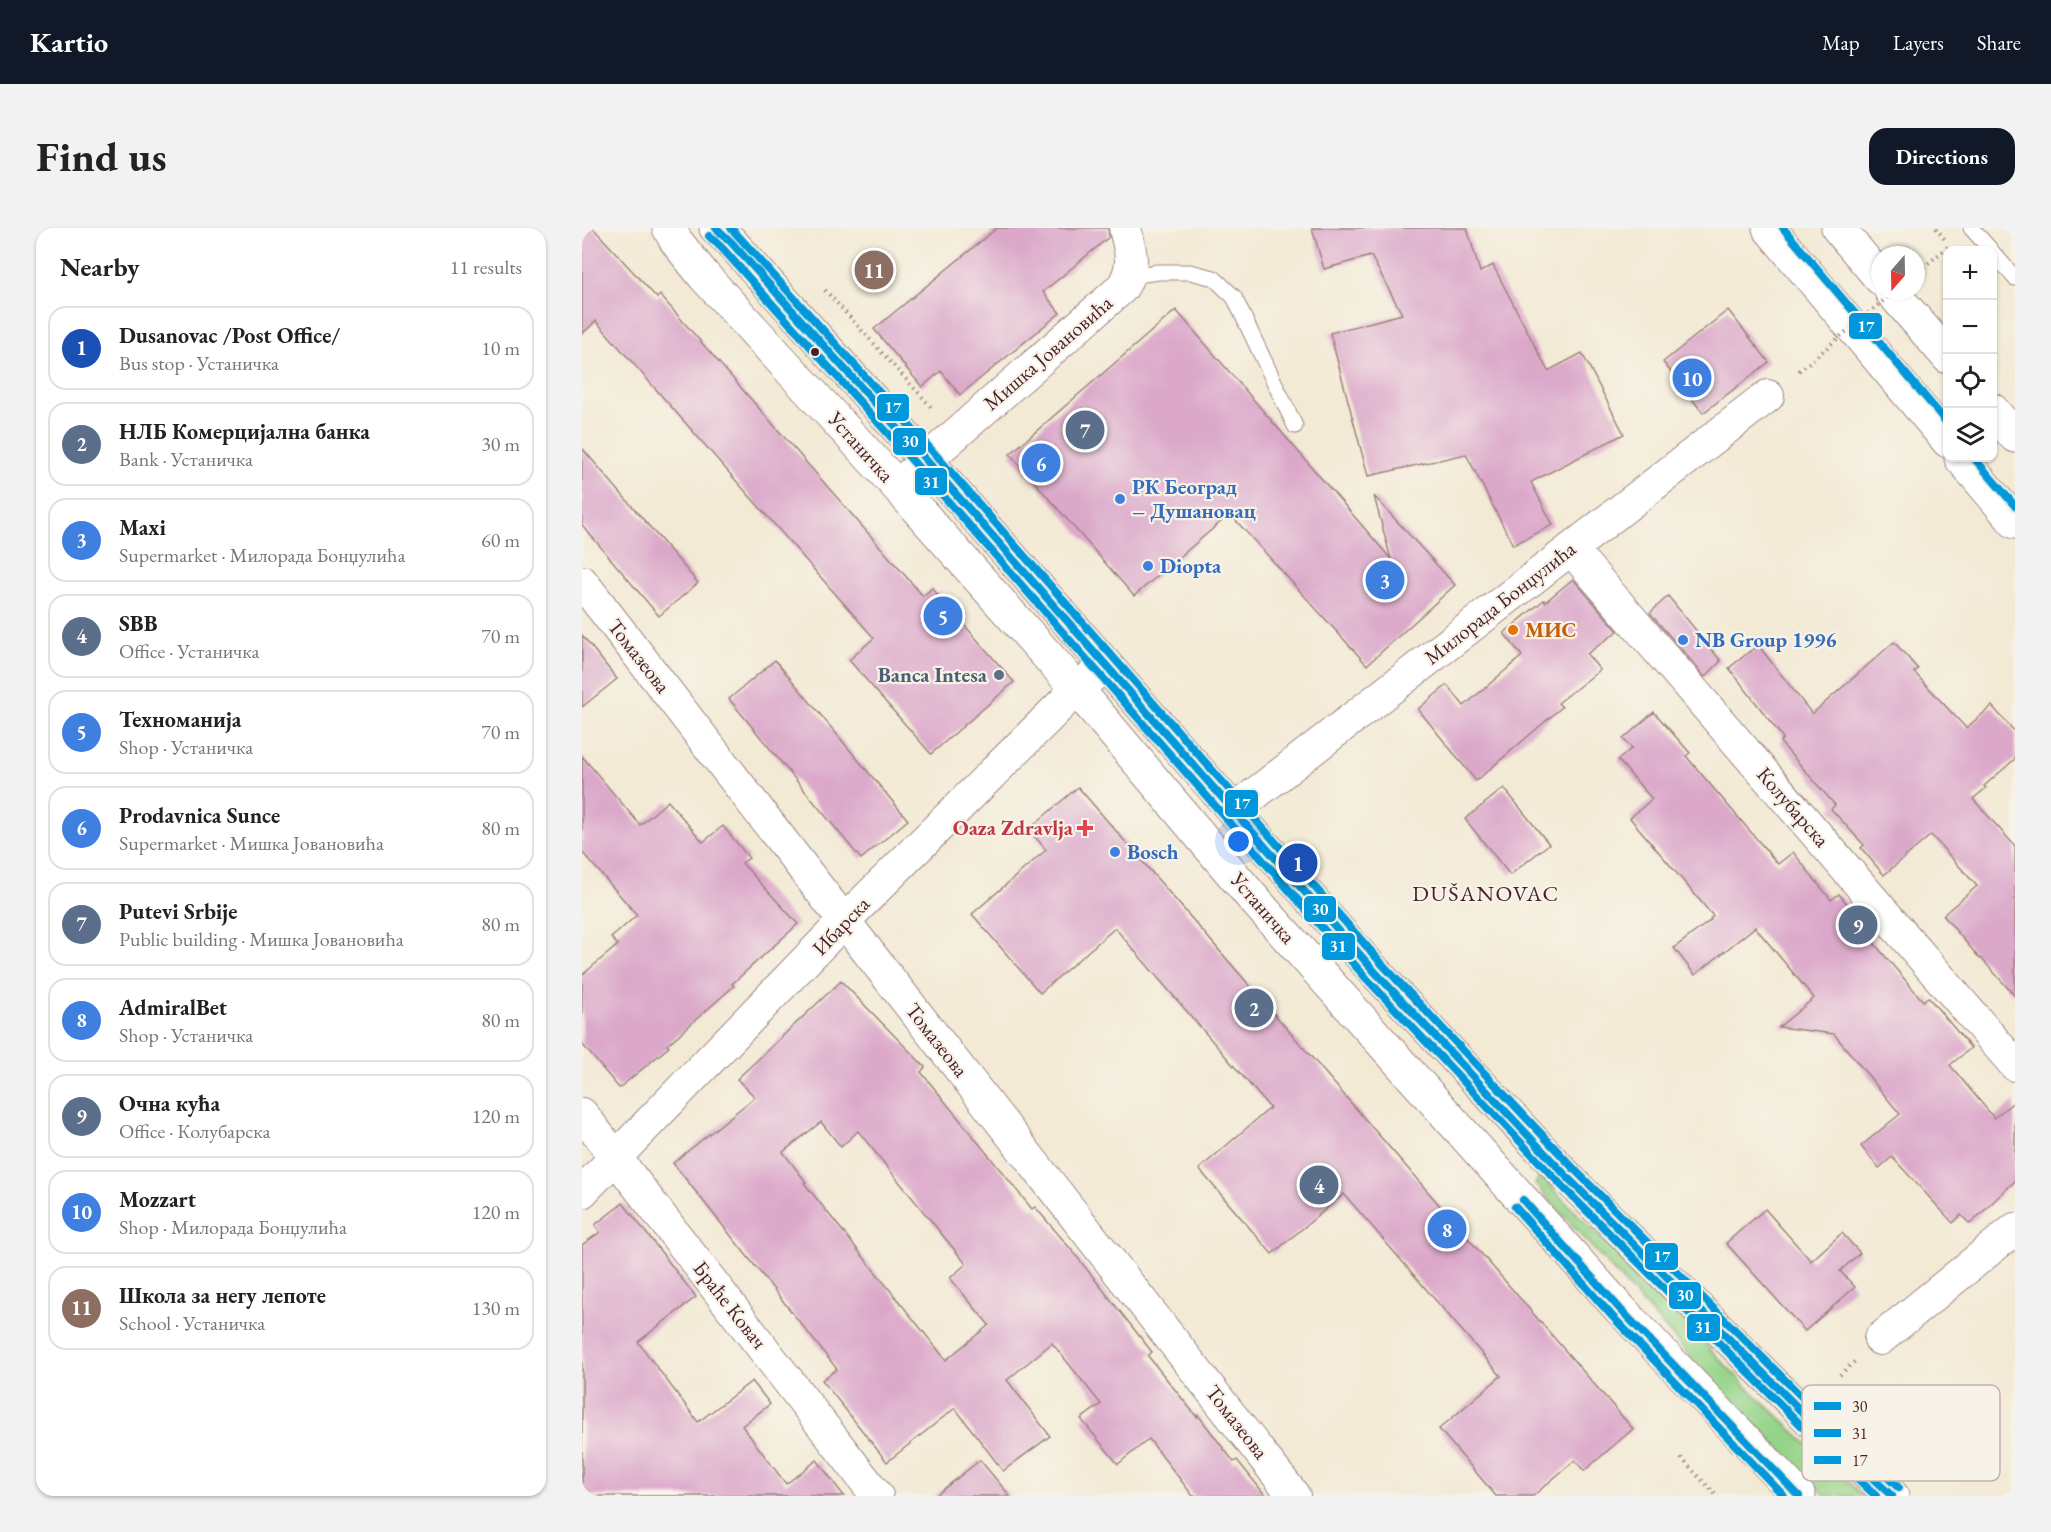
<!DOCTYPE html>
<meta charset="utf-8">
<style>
body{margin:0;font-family:"EB Garamond",serif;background:#f2f2f2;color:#222}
.controls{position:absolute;right:18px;top:18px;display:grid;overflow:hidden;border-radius:12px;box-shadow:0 2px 4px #0004}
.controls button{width:54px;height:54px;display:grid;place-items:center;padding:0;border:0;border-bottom:2px solid #e0e0e0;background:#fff;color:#222;font:30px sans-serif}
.compass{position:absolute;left:1289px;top:18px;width:54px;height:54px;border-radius:50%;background:#fff;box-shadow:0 2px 4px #0004;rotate:200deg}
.you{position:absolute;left:657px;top:614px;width:21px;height:21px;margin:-15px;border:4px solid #fff;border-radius:50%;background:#1a73e8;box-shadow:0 0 0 9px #1a73e833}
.badge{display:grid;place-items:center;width:39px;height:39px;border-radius:50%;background:#111827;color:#fff;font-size:20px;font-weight:700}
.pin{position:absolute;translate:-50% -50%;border:3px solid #fff;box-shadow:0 2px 6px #0006}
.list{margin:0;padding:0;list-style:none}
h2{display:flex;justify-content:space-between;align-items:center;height:78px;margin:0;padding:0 24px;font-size:26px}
h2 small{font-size:20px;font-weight:400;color:#767676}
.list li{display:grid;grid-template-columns:39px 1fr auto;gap:18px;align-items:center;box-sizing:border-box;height:84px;margin:0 12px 12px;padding:0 12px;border:2px solid #e0e0e0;border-radius:18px}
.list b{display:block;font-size:22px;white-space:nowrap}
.list p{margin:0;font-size:20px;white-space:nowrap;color:#767676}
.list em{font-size:20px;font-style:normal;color:#767676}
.icon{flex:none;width:33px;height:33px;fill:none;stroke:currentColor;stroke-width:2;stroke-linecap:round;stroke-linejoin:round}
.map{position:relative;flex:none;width:1433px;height:1268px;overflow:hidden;border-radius:18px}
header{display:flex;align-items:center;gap:36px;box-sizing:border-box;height:84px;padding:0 30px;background:#111827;color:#fff}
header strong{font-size:28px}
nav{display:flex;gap:33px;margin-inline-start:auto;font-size:21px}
.intro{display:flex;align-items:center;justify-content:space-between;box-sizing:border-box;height:144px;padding:0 36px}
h1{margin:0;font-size:42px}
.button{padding:15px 27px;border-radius:18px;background:#111827;color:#fff;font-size:21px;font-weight:700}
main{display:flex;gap:36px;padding:0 36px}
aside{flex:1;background:#fff;border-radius:18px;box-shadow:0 2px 4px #0004}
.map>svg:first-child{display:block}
</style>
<header>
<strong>Kartio</strong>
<nav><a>Map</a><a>Layers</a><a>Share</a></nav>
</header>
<div class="intro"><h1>Find us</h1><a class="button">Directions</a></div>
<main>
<aside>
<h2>Nearby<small>11 results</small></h2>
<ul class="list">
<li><span class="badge" style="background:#1a4fb4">1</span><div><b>Dusanovac /Post Office/</b><p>Bus stop · Устаничка</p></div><em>10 m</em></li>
<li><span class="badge" style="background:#5c6f8a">2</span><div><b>НЛБ Комерцијална банка</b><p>Bank · Устаничка</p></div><em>30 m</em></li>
<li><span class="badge" style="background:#3f7fe0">3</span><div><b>Maxi</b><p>Supermarket · Милорада Бонџулића</p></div><em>60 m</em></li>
<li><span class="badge" style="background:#5c6f8a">4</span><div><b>SBB</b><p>Office · Устаничка</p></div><em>70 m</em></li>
<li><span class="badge" style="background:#3f7fe0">5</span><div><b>Техноманија</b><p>Shop · Устаничка</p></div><em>70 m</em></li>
<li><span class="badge" style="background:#3f7fe0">6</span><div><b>Prodavnica Sunce</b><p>Supermarket · Мишка Јовановића</p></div><em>80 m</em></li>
<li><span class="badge" style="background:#5c6f8a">7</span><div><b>Putevi Srbije</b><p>Public building · Мишка Јовановића</p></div><em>80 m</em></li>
<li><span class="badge" style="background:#3f7fe0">8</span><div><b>AdmiralBet</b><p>Shop · Устаничка</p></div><em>80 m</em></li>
<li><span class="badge" style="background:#5c6f8a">9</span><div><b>Очна кућа</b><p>Office · Колубарска</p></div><em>120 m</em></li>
<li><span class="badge" style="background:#3f7fe0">10</span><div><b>Mozzart</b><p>Shop · Милорада Бонџулића</p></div><em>120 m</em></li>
<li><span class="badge" style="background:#8d6e63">11</span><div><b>Школа за негу лепоте</b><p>School · Устаничка</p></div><em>130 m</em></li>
</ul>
</aside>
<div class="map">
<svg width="1433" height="1268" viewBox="0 0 1433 1268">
<rect width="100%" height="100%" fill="#f7f3e8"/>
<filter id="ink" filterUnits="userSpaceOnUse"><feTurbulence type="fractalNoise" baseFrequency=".0167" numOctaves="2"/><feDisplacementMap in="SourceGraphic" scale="12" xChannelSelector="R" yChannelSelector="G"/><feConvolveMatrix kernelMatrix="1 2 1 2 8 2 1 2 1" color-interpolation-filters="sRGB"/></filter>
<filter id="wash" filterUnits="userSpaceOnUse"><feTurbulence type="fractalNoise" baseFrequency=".008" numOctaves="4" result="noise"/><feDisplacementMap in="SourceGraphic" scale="24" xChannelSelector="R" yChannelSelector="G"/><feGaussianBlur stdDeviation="1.35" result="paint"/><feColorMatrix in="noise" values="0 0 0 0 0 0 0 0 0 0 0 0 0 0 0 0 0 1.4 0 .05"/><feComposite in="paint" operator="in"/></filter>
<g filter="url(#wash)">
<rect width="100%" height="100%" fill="#f3ead5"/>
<polygon fill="#95d48a" stroke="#707a5a" stroke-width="1.5" points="958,948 1165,1159 1281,1268 1244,1268 1148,1172 953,956"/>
<g id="blocks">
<g fill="#dba8ca" fill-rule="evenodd">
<polygon points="0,0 11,0 75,70 78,67 341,368 350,360 432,454 349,526 267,432 292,410 14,93 0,106"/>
<polygon points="415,0 526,0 527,9 461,64 478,85 378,167 359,143 340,159 292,101"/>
<polygon points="730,0 885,0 898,44 911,37 966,143 1000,125 1042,206 949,254 971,297 931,317 884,226 786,248 748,105 820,86 789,28 742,41"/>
<polygon points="594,82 809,331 792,268 873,357 785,437 648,286 552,368 428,226"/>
<polygon points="1146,82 1187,134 1121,185 1081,134"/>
<polygon points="0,220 116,355 77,388 0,297"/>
<polygon points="991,351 1036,403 1005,426 1018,442 976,475 980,479 894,553 836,481 865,457 882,478 940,428 922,405 962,372 963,374"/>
<polygon points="1086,368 1139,433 1123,449 1068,385"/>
<polygon points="0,407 35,451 0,479"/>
<polygon points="1312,414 1336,441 1332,444 1384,500 1410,478 1433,504 1433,531 1402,558 1404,560 1391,571 1433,618 1433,768 1399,730 1398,731 1361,687 1395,658 1349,607 1302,647 1279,620 1282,617 1249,581 1253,577 1198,514 1201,510 1147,440 1176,417 1230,486"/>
<polygon points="193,432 326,592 279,631 147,471"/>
<polygon points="1072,484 1108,525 1104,528 1196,636 1211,624 1249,672 1257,666 1283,698 1280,701 1341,773 1346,769 1389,820 1368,837 1412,890 1433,873 1433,953 1388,996 1379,987 1371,995 1310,929 1297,940 1279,918 1318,886 1252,806 1197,799 1232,770 1173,699 1113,747 1092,720 1129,692 1128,691 1131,688 1048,590 1070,571 1036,532 1050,520 1041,511"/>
<polygon points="0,528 58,597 86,573 121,614 141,598 167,630 160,635 216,696 150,756 152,758 85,817 87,819 37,860 0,816 0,747 36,717 29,710 55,687 0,624"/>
<polygon points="496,559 1051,1201 1002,1243 993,1232 951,1268 914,1268 857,1201 919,1148 762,966 690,1026 617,941 688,880 533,700 458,765 390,686 464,622 447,601"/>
<polygon points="922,560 967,616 928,647 883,591"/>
<path d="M259 753 343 839 339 844 450 981 453 979 488 1020 570 1124 566 1128 615 1189 616 1187 652 1234 655 1232 684 1268H611L567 1211 536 1236 499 1191 519 1176 470 1115 425 1152 468 1208 421 1243 373 1180 305 1234 240 1152 255 1141 91 935 173 869 155 851ZM239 894 259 919 276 903 384 1036 368 1050 407 1097 364 1132 222 955 224 954 201 924Z"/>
<polygon points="41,975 114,1069 56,1114 116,1194 170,1153 188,1176 160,1198 204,1256 235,1232 262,1268 0,1268 0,1017 18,1004 13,997"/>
<polygon points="1183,981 1229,1033 1260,1005 1278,1025 1258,1043 1273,1059 1223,1103 1144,1015"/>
<polygon points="398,1232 428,1268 353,1268"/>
</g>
</g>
</g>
<g filter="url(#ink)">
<use href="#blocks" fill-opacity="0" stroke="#9e8480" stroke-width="1.5"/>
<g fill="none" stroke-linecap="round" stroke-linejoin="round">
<g stroke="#9e8480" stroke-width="17">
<g id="lane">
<polyline points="1389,0 1409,22"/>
<polyline points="1410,24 1433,50"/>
<polyline points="548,48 576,44 608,44 632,50 652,69 713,198"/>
</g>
</g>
<g stroke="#9e8480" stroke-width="34">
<g id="street">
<path d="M315 258 540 60C554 37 549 25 543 0"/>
<polyline points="989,321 1433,837"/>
<polyline points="0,354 262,693 712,1268"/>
<polyline points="651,583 1186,168"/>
<polyline points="0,886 295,1268"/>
<polyline points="0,964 262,693 495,461 523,437"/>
<polyline points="1298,1111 1433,1001"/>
</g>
</g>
<g stroke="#9e8480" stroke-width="35">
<g id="secondary">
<polyline points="87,0 94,13 122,48 315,258 495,461 669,668 1038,1081 1217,1268"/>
<polyline points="134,0 149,14 344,232 793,744 987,951 1235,1199 1310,1268"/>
</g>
</g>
<g stroke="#9e8480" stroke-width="35">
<g id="highway">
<polyline points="1187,0 1366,213"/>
<polyline points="1256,0 1298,50"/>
<polyline points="1309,63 1366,129"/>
<polyline points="1410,182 1433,208"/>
<polyline points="1379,230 1433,294"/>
</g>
</g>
<g stroke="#9e8480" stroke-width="4" stroke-dasharray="1.5 4.5" stroke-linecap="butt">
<polyline points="1354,0 1364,13"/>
<polyline points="1337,43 1368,17"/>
<polyline points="243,62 351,181"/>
<polyline points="1258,1147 1273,1133"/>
<polyline points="1099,1230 1135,1268"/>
</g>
<use href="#lane" stroke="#fff" stroke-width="15"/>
<use href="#street" stroke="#fff" stroke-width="32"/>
<use href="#secondary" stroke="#fff" stroke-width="33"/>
<use href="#highway" stroke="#fff" stroke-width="33"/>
<polyline stroke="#9e8480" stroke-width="4" stroke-dasharray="1.5 4.5" stroke-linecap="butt" points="1217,143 1313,63"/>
<g stroke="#f7f3e8" stroke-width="12">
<g id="bus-1">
<polyline points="134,0 149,14 344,232 793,744 987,951 1235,1199 1310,1268"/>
<polyline points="941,972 1038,1081 1217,1268"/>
</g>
</g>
<g stroke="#f7f3e8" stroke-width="12">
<g id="bus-2">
<polyline points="127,8 141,21 336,239 785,751 980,958 1228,1206 1294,1268"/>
<polyline points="933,979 1030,1088 1202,1268"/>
</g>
</g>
<g stroke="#f7f3e8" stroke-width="12">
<g id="bus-3">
<polyline points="149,0 352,225 801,737 995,944 1242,1191 1317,1260"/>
<polyline points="1201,0 1366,196"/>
<polyline points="1392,230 1433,278"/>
</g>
</g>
<use href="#bus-1" stroke="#0098da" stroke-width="8"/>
<use href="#bus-2" stroke="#0098da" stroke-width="8"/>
<use href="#bus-3" stroke="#0098da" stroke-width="8"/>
</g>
</g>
<circle fill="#4a1f2b" stroke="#f7f3e8" stroke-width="2" cx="233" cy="124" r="5"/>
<g fill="#3f7fe0" stroke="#f7f3e8" stroke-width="2">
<circle cx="538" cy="271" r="6"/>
<circle cx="566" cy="338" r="6"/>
<circle cx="1101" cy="412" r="6"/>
<circle cx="533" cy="624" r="6"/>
</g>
<circle fill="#e8710a" stroke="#f7f3e8" stroke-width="2" cx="931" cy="402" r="6"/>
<circle fill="#5c6f8a" stroke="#f7f3e8" stroke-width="2" cx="417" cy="447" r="6"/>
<path fill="#e0444e" stroke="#f7f3e8" stroke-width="2" d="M500 591h6v6h6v6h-6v6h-6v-6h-6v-6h6z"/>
<g text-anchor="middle" stroke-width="4.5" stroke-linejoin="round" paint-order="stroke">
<g font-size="21" fill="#4a1f2b" stroke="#f7f3e8">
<text transform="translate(466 125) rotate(-41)" y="7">Мишка Јовановића</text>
<text transform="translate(279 219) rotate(48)" y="7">Устаничка</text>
<text transform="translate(918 375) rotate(-38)" y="7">Милорада Бонџулића</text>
<text transform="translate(57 428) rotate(52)" y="7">Томазеова</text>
<text transform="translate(1211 579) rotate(49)" y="7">Колубарска</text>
<text transform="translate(681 680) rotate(49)" y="7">Устаничка</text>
<text transform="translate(259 698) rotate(-46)" y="7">Ибарска</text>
<text transform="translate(355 812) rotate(52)" y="7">Томазеова</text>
<text transform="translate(148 1077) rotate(52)" y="7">Браће Ковач</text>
<text transform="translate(655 1194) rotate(52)" y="7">Томазеова</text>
</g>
<g font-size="21" font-weight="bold" fill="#366cbe" stroke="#f7f3e8" text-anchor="start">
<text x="550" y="266">РК Београд<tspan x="550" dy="24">– Душановац</tspan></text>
<text x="578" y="345">Diopta</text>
<text x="1113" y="419">NB Group 1996</text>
<text x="545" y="631">Bosch</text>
</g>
<g font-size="21" font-weight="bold" fill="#c56008" stroke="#f7f3e8" text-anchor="start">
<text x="943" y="409">МИС</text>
</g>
<g font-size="21" font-weight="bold" fill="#4e5e75" stroke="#f7f3e8" text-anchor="end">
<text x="405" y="454">Banca Intesa</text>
</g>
<g font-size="21" font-weight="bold" fill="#be3a42" stroke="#f7f3e8" text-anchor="end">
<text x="491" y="607">Oaza Zdravlja</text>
</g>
<g font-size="22" letter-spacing="1.5" fill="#4a1f2b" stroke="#f7f3e8">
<text x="904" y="673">DUŠANOVAC</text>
</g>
</g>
<rect x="1220" y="1157" width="198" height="96" rx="9" fill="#f7f3e8" stroke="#c3b3af" stroke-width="1.5"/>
<rect x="1232" y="1174" width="27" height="8" fill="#0098da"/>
<rect x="1232" y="1201" width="27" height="8" fill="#0098da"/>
<rect x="1232" y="1228" width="27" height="8" fill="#0098da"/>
<g font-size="16" fill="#4a1f2b">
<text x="1270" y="1184">30</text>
<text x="1270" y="1211">31</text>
<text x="1270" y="1238">17</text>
</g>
<g stroke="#f7f3e8" stroke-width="2">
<rect x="1266" y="84" width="35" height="28" rx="6" fill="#0098da"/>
<rect x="294" y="165" width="34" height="29" rx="6" fill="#0098da"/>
<rect x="310" y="199" width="35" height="29" rx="6" fill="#0098da"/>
<rect x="332" y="239" width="34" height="29" rx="6" fill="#0098da"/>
<rect x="642" y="561" width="35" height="29" rx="6" fill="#0098da"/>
<rect x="721" y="667" width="34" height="28" rx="6" fill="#0098da"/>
<rect x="739" y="704" width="35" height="29" rx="6" fill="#0098da"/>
<rect x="1062" y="1014" width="35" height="29" rx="6" fill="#0098da"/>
<rect x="1086" y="1053" width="34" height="29" rx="6" fill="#0098da"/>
<rect x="1104" y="1085" width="35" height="29" rx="6" fill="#0098da"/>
</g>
<g font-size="16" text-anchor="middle" font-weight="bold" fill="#fff">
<text x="1284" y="104">17</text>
<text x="311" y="185">17</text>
<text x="328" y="219">30</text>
<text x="349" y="260">31</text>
<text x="660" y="581">17</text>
<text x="738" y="687">30</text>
<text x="756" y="724">31</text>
<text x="1080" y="1034">17</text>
<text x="1103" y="1073">30</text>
<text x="1121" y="1105">31</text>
</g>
</svg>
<div class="controls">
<button>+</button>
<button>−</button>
<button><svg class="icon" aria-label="locate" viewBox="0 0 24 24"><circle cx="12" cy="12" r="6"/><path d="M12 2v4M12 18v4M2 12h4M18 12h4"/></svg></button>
<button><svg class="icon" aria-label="layers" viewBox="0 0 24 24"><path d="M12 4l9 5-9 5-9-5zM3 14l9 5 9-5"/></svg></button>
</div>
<svg class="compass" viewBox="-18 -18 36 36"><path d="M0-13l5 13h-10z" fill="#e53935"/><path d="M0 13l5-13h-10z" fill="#767676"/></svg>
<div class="you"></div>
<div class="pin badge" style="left:716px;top:635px;background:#1a4fb4">1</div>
<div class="pin badge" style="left:672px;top:780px;background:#5c6f8a">2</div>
<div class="pin badge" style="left:803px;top:352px;background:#3f7fe0">3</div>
<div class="pin badge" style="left:737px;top:957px;background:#5c6f8a">4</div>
<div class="pin badge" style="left:361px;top:388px;background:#3f7fe0">5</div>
<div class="pin badge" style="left:459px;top:235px;background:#3f7fe0">6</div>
<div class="pin badge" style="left:503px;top:202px;background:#5c6f8a">7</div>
<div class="pin badge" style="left:865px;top:1001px;background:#3f7fe0">8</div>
<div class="pin badge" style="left:1276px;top:697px;background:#5c6f8a">9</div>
<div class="pin badge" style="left:1110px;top:150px;background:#3f7fe0">10</div>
<div class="pin badge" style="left:292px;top:42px;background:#8d6e63">11</div>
</div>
</main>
